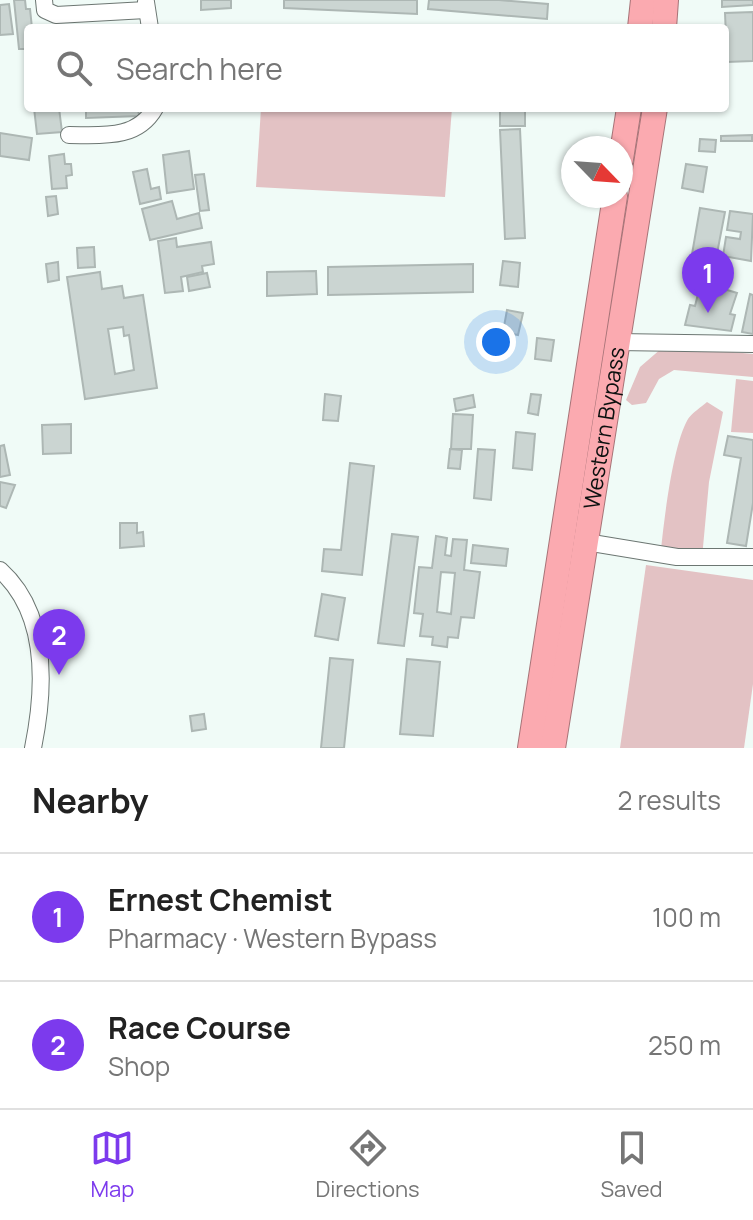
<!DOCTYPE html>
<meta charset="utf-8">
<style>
body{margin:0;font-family:Manrope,sans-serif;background:#f6f6f6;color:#222}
.compass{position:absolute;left:561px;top:136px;width:72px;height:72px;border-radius:50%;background:#fff;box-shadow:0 2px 6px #0004;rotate:115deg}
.you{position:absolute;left:496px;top:342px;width:28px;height:28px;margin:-20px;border:6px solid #fff;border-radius:50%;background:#1a73e8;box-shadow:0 0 0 12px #1a73e833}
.badge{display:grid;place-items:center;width:52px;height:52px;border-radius:50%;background:#7c3aed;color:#fff;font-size:26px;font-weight:700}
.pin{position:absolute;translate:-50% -66px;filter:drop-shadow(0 2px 4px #0008)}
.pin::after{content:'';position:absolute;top:42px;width:28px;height:24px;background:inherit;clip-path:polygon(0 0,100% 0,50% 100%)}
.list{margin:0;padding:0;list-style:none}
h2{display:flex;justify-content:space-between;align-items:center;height:104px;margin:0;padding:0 32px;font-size:34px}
h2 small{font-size:26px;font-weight:400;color:#767676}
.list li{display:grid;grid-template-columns:52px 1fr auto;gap:24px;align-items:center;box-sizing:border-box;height:128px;padding:0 32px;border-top:2px solid #e0e0e0}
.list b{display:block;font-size:30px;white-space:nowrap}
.list p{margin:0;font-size:26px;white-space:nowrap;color:#767676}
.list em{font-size:26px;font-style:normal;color:#767676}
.icon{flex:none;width:44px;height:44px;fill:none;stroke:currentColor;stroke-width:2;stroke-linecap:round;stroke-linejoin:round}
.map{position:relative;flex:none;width:753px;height:748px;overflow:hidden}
.search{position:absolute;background:#fff;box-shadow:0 2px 6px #0004;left:24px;right:24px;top:24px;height:88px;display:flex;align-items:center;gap:20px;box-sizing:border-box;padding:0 28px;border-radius:8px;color:#767676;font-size:30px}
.sheet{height:360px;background:#fff}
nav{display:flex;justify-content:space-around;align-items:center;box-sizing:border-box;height:112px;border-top:2px solid #e0e0e0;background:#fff;font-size:22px;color:#767676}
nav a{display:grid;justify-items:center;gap:4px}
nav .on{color:#7c3aed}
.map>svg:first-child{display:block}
</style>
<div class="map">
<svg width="753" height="748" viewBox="0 0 753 748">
<rect width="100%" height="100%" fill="#f0fbf7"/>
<g fill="#e3c2c4">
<polygon points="261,108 452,108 445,197 256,187"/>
<polygon points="662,348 691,348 753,354 753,377 674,370 659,379 646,403 632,405 626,400 640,367"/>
<polygon points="736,379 753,381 753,433 731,432"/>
<path d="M707 402 723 412 709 482 702 558C688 565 674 569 660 560 663 528 672 446 688 419 692 413 701 407 707 402Z"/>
<polygon points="646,565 753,580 753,684 744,748 620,748"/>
</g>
<g fill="#cbd5d2" stroke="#adb7b4" stroke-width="2" fill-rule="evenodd">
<polygon points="14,0 25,0 26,9 30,9 32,28 28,28 28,49 19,49"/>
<polygon points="201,0 231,0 231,8 201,10"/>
<polygon points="284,0 417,0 417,14 284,8"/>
<polygon points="429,0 499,0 548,4 547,19 428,9"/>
<polygon points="722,0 753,0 753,5 722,7"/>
<polygon points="9,4 13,34 0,35 0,5"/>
<polygon points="753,12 753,61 727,62 725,13"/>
<polygon points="34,108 59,108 62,132 37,134"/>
<polygon points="86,108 138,108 139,116 86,118"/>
<rect x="500" y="108" width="25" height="18"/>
<polygon points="520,129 525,238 505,239 500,130"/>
<polygon points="0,133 32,138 29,160 0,156"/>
<polygon points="752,135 752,141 721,141 721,136"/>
<polygon points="700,139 716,140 715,152 699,151"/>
<polygon points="189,151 194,189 167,193 163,155"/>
<polygon points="64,154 65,164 71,164 72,175 66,176 67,188 52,189 49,156"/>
<polygon points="686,164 707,167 703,192 682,188"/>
<polygon points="147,169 151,189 159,187 161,199 140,204 133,172"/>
<polygon points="204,174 209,210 200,211 195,175"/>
<polygon points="56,196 58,214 48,216 46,197"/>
<polygon points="172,201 177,219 199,213 202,228 150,240 142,209"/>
<polygon points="700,208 725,212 715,264 691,260"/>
<polygon points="730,211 753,214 751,261 723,256 726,237 740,239 741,232 727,230"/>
<polygon points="176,238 177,247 211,242 214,264 202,266 203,272 181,277 183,291 165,293 158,241"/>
<polygon points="94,247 95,267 78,268 77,248"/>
<polygon points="503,261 520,263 518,287 500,285"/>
<polygon points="58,262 59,280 48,282 46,264"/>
<polygon points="473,264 473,292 328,295 328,267"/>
<polygon points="316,271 317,294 267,296 267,272"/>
<path d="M100 272 102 289 122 286 124 298 143 295 157 388 85 399 67 277ZM123 327 124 336 129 335 134 370 115 374 108 329Z"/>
<polygon points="207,273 210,287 189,291 187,277"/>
<polygon points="701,282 737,293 730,314 735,315 731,331 685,325 690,305 695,306"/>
<polygon points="750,294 753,295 753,334 742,332"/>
<polygon points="507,310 523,313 518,335 503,332"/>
<polygon points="537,338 554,340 551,361 535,359"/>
<polygon points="325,394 341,396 338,421 323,420"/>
<polygon points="531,394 541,395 538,415 528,413"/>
<polygon points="473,395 475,407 456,411 454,399"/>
<polygon points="453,414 473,415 471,449 451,449"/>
<polygon points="71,424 71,453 43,454 42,425"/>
<polygon points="516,432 535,434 532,470 513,468"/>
<polygon points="728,436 753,440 753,503 746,546 727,543 741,458 724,455"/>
<polygon points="4,445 10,475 0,477 0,446"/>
<polygon points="450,449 462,450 460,469 448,468"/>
<polygon points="478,449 495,450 491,500 474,498"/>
<polygon points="350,463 374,466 362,575 322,571 324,549 341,550"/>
<polygon points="0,482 15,485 6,508 0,506"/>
<polygon points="120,523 137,523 137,533 143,532 144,546 120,548"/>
<polygon points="392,534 418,537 404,646 378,643"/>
<path d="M436 536 447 538 445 555 451 556 453 539 467 540 464 570 480 572 474 618 461 617 458 638 448 637 447 647 432 645 433 637 420 636 423 614 414 613 419 567 432 568ZM441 572 455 573 451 614 437 612Z"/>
<polygon points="473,545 508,549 506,566 471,563"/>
<polygon points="322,594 345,598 338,640 315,636"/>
<polygon points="330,658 353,660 344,748 321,748"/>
<polygon points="407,659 440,662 433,736 400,734"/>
<polygon points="204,714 206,729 192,731 190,716"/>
</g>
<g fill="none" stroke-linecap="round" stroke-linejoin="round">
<g stroke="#6c7672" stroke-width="18">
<g id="minor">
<polyline points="44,0 45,10 56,15 146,10"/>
<polyline points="146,2 150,28"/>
<path d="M69 135C101 135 137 140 155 108"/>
<polyline points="617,342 753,344"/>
<polyline points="586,542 677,557 753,557"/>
<path d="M0 570C49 614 45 689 33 748"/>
</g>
</g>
<g stroke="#a77478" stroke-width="26">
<g id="highway">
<polyline points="640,28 643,0"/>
<polyline points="664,28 666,0"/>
<polyline points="621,159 629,108"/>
<polyline points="530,748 615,196"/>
<path id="s1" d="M553 748 655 108"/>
</g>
</g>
<use href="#minor" stroke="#fff" stroke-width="16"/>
<use href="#highway" stroke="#fbaab0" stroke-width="24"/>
</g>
<g text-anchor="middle" stroke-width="6" stroke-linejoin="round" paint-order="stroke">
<g font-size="22" fill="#0c100f" stroke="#f0fbf7">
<text dy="8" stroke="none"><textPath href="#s1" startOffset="324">Western Bypass</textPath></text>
</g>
</g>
</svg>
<svg class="compass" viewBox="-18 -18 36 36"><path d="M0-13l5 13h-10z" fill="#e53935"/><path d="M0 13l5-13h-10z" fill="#767676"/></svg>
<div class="you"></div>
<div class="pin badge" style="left:708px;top:313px">1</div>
<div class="pin badge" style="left:59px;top:675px">2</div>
<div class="search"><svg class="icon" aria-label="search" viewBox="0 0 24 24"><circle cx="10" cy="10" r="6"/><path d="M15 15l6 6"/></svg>Search here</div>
</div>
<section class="sheet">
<h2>Nearby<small>2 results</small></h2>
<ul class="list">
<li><span class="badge">1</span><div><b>Ernest Chemist</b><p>Pharmacy · Western Bypass</p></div><em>100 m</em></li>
<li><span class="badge">2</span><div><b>Race Course</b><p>Shop</p></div><em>250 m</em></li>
</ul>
</section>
<nav>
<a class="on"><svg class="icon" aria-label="map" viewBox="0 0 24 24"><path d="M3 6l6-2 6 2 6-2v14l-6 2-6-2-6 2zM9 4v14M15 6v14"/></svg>Map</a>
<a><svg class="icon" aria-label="directions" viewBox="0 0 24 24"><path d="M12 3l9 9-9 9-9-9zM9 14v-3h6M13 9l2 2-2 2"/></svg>Directions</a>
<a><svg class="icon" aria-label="saved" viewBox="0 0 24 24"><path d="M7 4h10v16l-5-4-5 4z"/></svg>Saved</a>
</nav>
